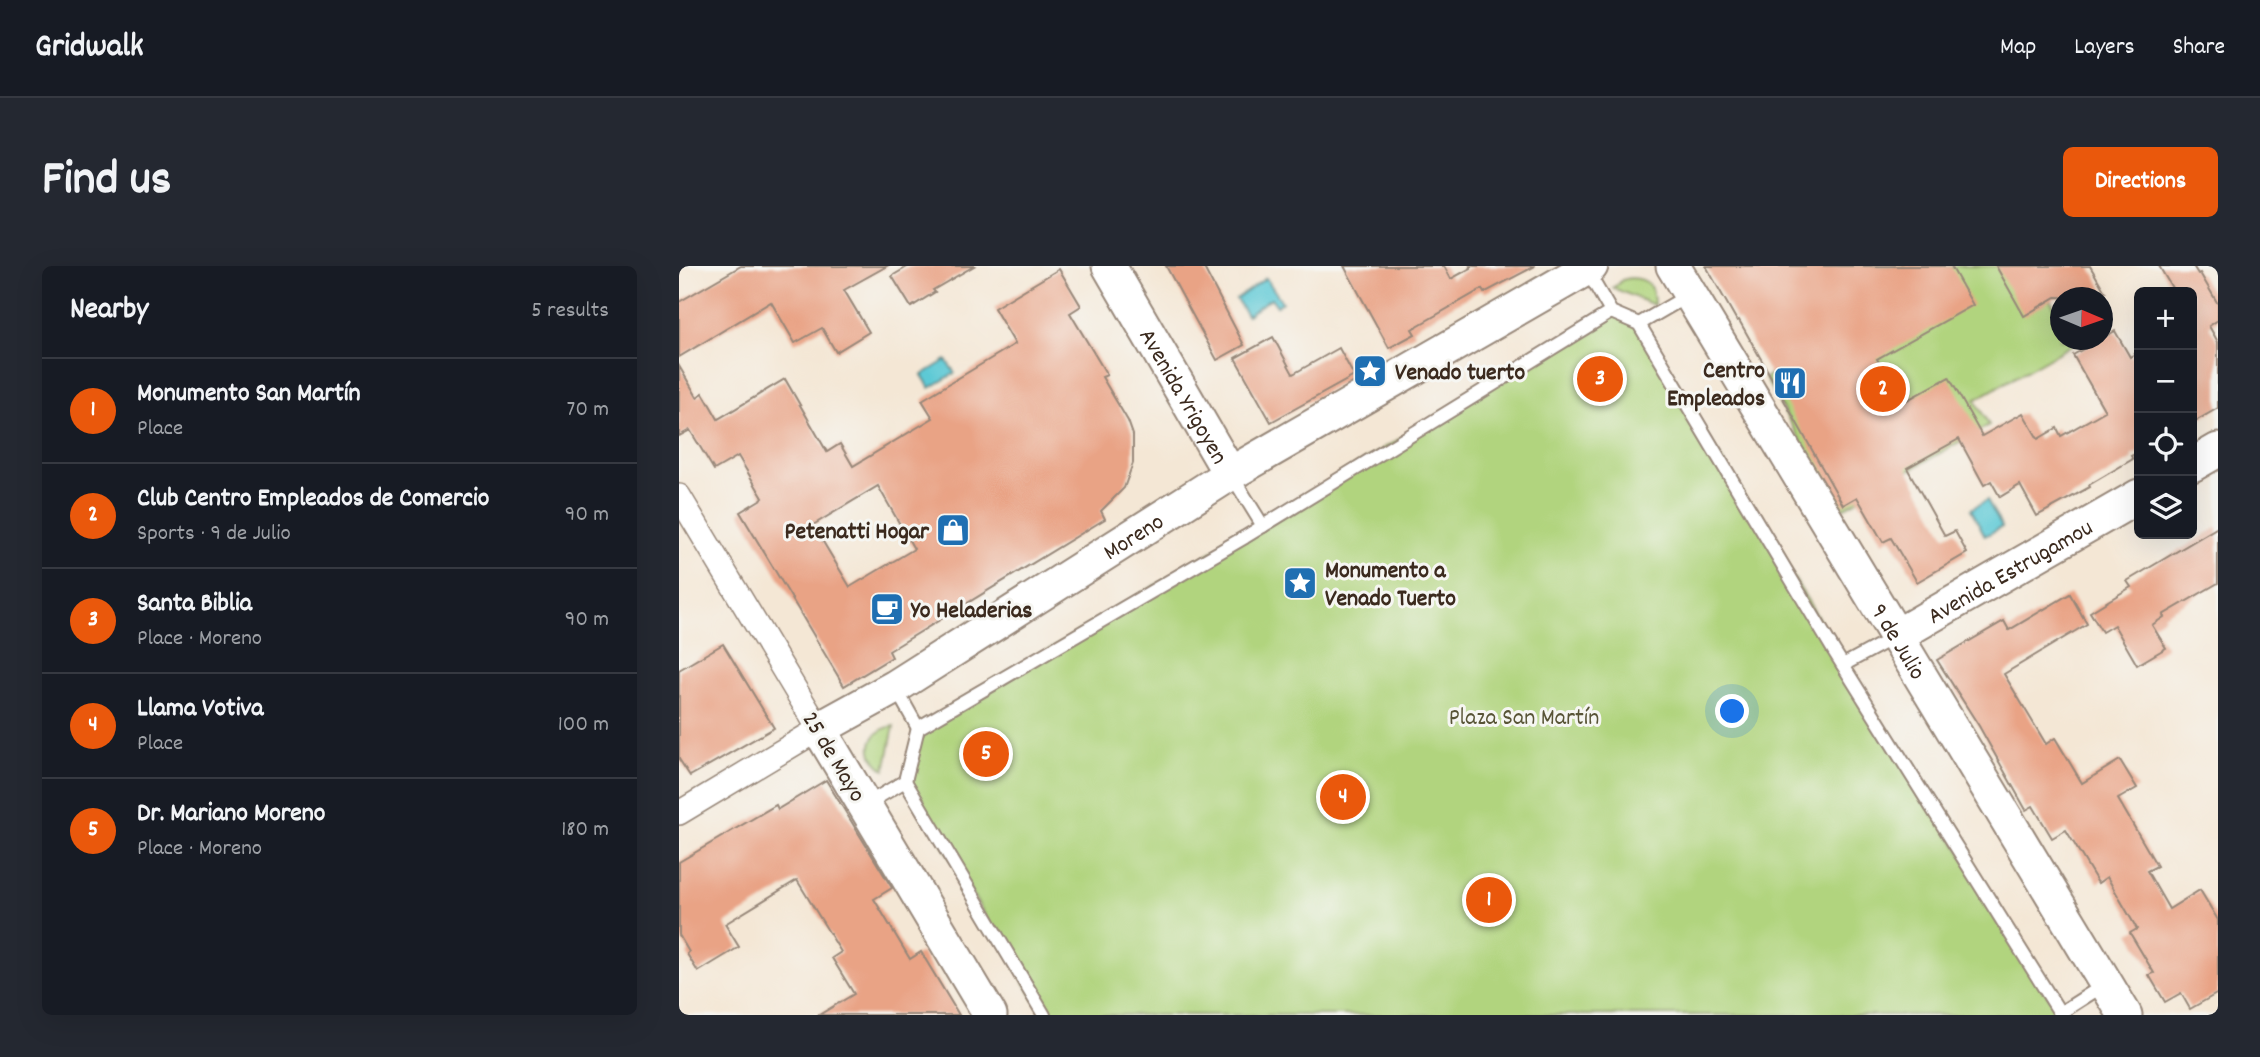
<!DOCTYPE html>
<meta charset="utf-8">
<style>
body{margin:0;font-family:Dekko,sans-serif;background:#242831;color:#f1f3f6}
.controls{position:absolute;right:21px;top:21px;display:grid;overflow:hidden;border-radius:10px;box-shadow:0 7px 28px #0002}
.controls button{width:63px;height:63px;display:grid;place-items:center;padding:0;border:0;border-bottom:2px solid #363941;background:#171b24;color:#f1f3f6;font:35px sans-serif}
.compass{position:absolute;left:1371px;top:21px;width:63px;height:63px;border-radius:50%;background:#171b24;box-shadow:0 7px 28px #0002;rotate:92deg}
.you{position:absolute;left:1054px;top:446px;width:24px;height:24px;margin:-18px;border:5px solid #fff;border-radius:50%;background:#1a73e8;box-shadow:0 0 0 10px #1a73e833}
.badge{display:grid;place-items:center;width:46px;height:46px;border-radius:50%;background:#ea580c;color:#fff;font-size:23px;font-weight:700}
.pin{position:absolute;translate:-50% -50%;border:4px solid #fff;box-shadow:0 2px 7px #0006}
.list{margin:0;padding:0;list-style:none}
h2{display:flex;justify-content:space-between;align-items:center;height:91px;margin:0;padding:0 28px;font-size:30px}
h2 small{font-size:23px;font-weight:400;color:#9ea1a6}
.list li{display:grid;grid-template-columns:46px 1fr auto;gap:21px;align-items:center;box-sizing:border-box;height:105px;padding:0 28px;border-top:2px solid #363941}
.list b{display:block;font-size:26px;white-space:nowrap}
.list p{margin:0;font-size:23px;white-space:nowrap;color:#9ea1a6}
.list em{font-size:23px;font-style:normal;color:#9ea1a6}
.icon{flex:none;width:38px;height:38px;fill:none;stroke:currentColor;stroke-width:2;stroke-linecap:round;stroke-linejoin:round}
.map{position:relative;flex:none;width:1539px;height:749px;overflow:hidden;border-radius:10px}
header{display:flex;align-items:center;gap:42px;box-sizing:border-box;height:98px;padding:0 35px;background:#171b24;border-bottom:2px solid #363941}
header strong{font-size:33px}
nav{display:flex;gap:38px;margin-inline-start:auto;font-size:24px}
.intro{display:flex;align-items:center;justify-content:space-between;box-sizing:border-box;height:168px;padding:0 42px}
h1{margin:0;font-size:49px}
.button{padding:18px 32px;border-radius:10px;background:#ea580c;color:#fff;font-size:24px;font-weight:700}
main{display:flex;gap:42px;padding:0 42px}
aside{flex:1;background:#171b24;border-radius:10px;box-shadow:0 7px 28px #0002}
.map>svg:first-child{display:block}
</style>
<header>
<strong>Gridwalk</strong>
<nav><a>Map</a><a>Layers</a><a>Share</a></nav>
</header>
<div class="intro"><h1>Find us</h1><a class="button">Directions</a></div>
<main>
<aside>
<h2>Nearby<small>5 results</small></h2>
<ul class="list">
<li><span class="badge">1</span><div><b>Monumento San Martín</b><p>Place</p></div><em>70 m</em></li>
<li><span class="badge">2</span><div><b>Club Centro Empleados de Comercio</b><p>Sports · 9 de Julio</p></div><em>90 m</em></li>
<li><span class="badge">3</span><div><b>Santa Biblia</b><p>Place · Moreno</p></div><em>90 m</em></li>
<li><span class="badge">4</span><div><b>Llama Votiva</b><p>Place</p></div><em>100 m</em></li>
<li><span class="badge">5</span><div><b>Dr. Mariano Moreno</b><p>Place · Moreno</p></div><em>180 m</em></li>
</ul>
</aside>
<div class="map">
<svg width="1539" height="749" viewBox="0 0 1539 749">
<rect width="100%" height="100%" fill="#f6f6f2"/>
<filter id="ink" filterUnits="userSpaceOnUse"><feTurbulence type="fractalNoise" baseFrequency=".0143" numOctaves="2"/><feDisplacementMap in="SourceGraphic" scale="14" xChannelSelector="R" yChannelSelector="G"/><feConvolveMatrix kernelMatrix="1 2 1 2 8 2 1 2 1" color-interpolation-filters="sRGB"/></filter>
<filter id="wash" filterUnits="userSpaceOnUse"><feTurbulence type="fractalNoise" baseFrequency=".00686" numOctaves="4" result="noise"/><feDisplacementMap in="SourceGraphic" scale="28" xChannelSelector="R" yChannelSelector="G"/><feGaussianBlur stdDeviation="1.57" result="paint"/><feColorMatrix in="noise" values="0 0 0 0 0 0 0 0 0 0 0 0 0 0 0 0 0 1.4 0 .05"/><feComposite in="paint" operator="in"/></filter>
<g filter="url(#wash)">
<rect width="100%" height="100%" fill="#f4e7d5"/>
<g fill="#b1d47e" stroke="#767f4e" stroke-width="2">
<polygon points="1160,0 1353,0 1381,51 1381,74 1394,74 1396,77 1296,134 1310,159 1161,244 1086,112 1185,56"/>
<path d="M951 12C970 12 975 21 975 39L934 22 943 14Z"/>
<polygon points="932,46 960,58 1381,749 365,749 226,515 239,462"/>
<path d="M215 460 206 504C184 490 188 464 215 460Z"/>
</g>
<g fill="#5dc9d5" stroke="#4c7a7a" stroke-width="2">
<polygon points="587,12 603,36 598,40 592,32 568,49 557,33"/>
<polygon points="267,94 276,107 251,122 243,109"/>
<polygon points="1308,234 1323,261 1306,270 1292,243"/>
</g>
<g id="blocks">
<g fill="#e9a385" fill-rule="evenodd">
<polygon points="62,0 208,0 165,24 190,66 157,86 143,62 116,77 92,36 0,91 0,36"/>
<polygon points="230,0 295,0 254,24 256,26 232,41 213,10"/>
<polygon points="487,0 524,0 565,79 538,94"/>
<polygon points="665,0 765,0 772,13 792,2 791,0 856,0 805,27 803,23 733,63 736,68 710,82"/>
<polygon points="1027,0 1272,0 1294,39 1198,93 1223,137 1270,111 1303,170 1344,147 1359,173 1378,162 1382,170 1426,145 1394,89 1436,65 1451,91 1460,85 1460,186 1452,190 1454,193 1410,219 1411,221 1358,250 1341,219 1321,231 1312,215 1305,219 1280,173 1228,202 1266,270 1276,265 1288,287 1238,316 1212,272 1204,276 1178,231 1164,239 1060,54 1058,55"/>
<polygon points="1317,0 1411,0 1426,26 1415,26 1418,32 1377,31 1345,50"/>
<polygon points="1480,0 1514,0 1519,8 1521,7 1539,38 1539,54 1530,60 1539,76 1539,142 1513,157 1513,26 1487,26 1493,22"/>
<path d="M380 3 402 40 391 47 428 109 423 111 449 155 454 169V197L445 222 422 245 426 253 210 385 213 391 165 420 61 246 84 232 59 190 35 204 11 164 0 170V100L18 131 24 127 39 153 106 113 148 186 161 178 174 200 254 152 243 134 336 78 315 42ZM199 220 235 283 171 321 134 259Z"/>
<polygon points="594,71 614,108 660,82 675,110 592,156 556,92"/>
<polygon points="1539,261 1539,317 1484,349 1485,351 1473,359 1487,382 1458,399 1435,359 1423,366 1411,346 1452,321 1448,315"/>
<polygon points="1391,328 1408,358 1325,408 1367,478 1376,472 1403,517 1441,494 1458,522 1439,533 1478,600 1468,605 1490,643 1521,624 1539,654 1539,727 1511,743 1502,727 1486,736 1470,709 1475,707 1451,667 1458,663 1428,611 1419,617 1387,564 1373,572 1354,540 1347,544 1300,460 1258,394 1325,355 1330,364"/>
<polygon points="44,378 95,462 11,510 0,493 0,404"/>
<polygon points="147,514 213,622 195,633 231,693 242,686 280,749 140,749 175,728 153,692 162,686 118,614 46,658 60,681 19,706 8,688 10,686 0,669 0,596 97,539 99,543"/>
</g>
</g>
</g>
<g filter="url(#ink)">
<use href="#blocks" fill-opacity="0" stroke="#98887a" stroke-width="2"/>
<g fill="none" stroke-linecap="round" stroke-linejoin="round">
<g stroke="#98887a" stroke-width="16">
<g id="lane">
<polyline points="907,3 932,46 960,58 1155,385 1381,747 1381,749"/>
<polyline points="960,58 1010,29"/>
<polyline points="553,210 584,260"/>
<polyline points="1164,399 1216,371"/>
<polyline points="216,421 239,462"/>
<polyline points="226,515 365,749"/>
<polyline points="186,539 226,515 239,462 566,271 932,46"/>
<polyline points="1381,747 1425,719"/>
</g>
</g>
<g stroke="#98887a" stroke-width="26">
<polyline id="street" points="0,230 140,463 0,547"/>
</g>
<g stroke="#98887a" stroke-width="37">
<g id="secondary">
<path id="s1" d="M430 0 551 208"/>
<path id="s2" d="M994 0 1446 749"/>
<polyline points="1513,199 1539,184"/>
<path id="s3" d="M1217 370 1460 230"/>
<path id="s4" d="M311 749 140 463 216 421 551 208 912 0"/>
</g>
</g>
<use href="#lane" stroke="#fff" stroke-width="12"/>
<use href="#street" stroke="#fff" stroke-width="23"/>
<use href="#secondary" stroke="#fff" stroke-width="33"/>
</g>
</g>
<defs>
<g id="sight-square" transform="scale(1.75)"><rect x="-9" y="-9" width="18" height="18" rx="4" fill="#1f6fb2" stroke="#f6f6f2"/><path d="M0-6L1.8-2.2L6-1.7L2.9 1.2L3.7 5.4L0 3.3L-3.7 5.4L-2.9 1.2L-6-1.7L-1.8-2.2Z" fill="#fff"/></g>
<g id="restaurant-square" transform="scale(1.75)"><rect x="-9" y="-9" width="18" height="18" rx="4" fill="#1f6fb2" stroke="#f6f6f2"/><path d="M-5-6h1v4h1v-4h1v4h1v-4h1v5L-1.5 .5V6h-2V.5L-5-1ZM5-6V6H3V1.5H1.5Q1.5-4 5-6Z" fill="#fff"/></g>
<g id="shop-square" transform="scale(1.75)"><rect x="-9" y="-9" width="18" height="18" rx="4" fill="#1f6fb2" stroke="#f6f6f2"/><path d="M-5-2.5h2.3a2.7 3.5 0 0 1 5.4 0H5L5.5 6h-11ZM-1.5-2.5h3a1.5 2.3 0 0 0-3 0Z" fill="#fff"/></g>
<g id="cafe-square" transform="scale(1.75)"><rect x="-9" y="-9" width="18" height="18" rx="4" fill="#1f6fb2" stroke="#f6f6f2"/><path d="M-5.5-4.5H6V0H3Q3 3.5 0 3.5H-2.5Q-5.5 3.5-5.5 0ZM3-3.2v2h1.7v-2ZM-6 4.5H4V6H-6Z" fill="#fff"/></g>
</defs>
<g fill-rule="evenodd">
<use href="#sight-square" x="691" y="105"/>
<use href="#restaurant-square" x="1111" y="117"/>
<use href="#shop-square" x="274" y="264"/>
<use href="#sight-square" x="621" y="317"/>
<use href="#cafe-square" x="208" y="343"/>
</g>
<g text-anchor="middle" stroke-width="6" stroke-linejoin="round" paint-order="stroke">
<g font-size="24" font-weight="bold" fill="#3b2a1e" stroke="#f6f6f2" text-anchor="start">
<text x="1086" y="111" text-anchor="end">Centro<tspan x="1086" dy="28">Empleados</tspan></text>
<text x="716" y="113">Venado tuerto</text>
<text x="250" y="272" text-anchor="end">Petenatti Hogar</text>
<text x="646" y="311">Monumento a<tspan x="646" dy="28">Venado Tuerto</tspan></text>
<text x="232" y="351">Yo Heladerias</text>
</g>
<g font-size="24" fill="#3b2a1e" stroke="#f6f6f2">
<text dy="8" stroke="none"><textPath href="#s1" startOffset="150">Avenida Yrigoyen</textPath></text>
<text dy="8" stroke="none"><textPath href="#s4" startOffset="702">Moreno</textPath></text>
<text dy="8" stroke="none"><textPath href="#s3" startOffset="131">Avenida Estrugamou</textPath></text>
<text dy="8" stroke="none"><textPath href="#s2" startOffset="438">9 de Julio</textPath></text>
<text transform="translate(156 490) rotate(59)" y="8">25 de Mayo</text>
</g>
<g font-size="24" fill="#585436" stroke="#f6f6f2">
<text x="845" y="458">Plaza San Martín</text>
</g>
</g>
</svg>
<div class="controls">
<button>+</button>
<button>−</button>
<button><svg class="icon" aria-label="locate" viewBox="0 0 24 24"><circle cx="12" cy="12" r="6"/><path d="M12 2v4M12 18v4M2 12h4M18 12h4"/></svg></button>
<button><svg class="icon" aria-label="layers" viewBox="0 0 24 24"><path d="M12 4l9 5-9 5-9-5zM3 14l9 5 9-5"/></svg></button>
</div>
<svg class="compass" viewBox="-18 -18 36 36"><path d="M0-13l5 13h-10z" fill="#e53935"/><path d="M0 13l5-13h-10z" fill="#9ea1a6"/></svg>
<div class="you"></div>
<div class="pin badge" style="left:810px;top:634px">1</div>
<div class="pin badge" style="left:1204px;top:123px">2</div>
<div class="pin badge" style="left:921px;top:113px">3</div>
<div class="pin badge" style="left:664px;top:531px">4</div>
<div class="pin badge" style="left:307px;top:488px">5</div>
</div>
</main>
